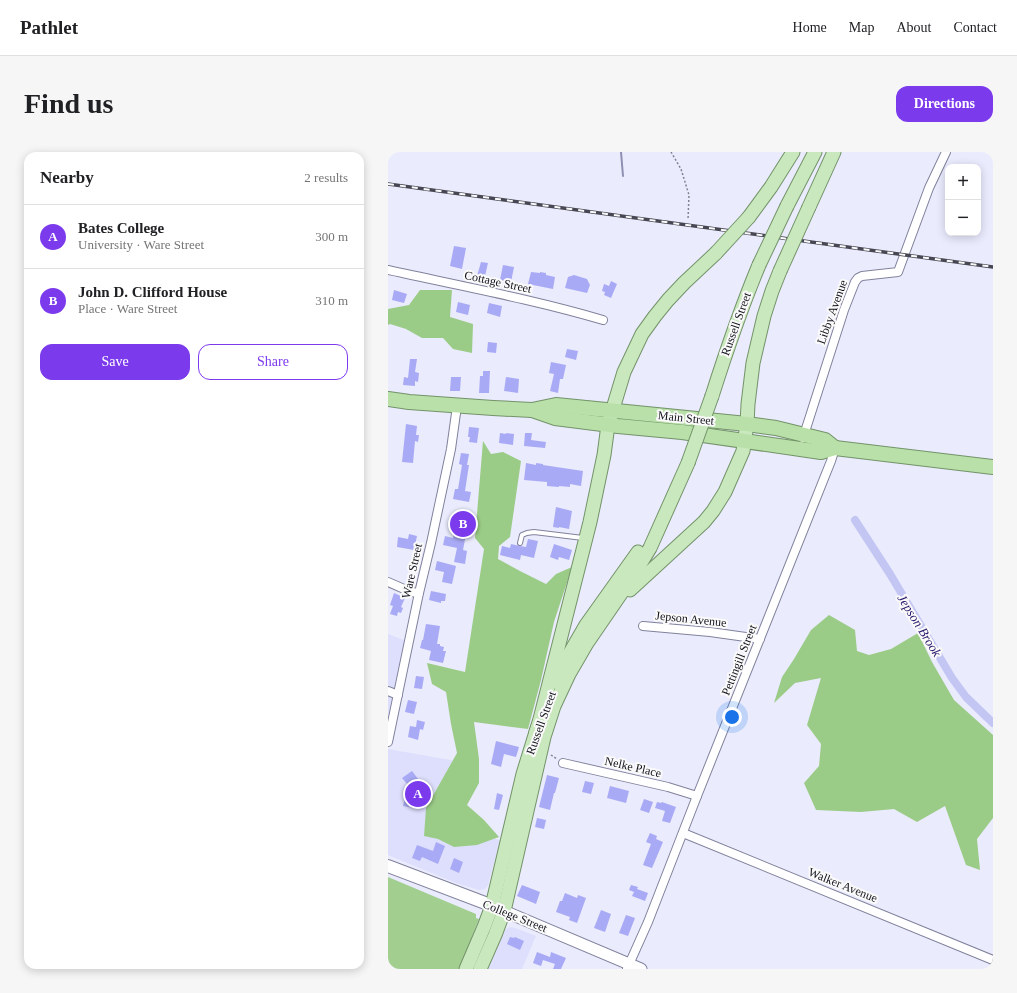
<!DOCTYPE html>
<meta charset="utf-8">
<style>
body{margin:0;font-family:Georgia,serif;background:#f6f6f6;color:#202124}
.controls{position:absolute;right:12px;top:12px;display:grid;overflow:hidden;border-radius:8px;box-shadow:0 2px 10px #0003}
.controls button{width:36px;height:36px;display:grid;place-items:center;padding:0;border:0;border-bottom:1px solid #e0e0e0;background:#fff;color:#202124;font:20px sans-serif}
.you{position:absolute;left:344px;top:565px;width:14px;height:14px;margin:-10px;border:3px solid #fff;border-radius:50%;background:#1a73e8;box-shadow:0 0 0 6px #1a73e833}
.badge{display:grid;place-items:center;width:26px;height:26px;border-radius:50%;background:#7c3aed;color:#fff;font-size:13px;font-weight:700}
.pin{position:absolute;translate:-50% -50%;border:2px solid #fff;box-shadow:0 1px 4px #0006}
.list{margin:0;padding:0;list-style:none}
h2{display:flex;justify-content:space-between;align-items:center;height:52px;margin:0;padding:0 16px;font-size:17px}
h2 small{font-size:13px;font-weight:400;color:#757577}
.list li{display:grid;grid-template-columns:26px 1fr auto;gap:12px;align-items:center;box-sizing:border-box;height:64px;padding:0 16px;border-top:1px solid #e0e0e0}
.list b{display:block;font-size:15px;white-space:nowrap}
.list p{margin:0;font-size:13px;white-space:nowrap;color:#757577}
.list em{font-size:13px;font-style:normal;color:#757577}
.actions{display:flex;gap:8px;padding:12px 16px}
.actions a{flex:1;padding:9px 0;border:1px solid #7c3aed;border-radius:12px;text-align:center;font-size:14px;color:#7c3aed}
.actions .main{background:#7c3aed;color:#fff}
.map{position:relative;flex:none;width:605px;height:817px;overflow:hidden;border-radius:12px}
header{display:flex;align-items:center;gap:24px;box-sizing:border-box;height:56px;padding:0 20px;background:#fff;border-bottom:1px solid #e0e0e0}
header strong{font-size:19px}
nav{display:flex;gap:22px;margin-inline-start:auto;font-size:14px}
.intro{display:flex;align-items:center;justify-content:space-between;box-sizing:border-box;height:96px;padding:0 24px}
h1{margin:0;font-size:28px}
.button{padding:10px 18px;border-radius:12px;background:#7c3aed;color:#fff;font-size:14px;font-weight:700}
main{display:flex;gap:24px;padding:0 24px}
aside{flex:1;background:#fff;border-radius:12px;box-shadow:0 2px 10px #0003}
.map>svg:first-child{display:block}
</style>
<header>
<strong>Pathlet</strong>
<nav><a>Home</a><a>Map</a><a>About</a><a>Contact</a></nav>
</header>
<div class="intro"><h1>Find us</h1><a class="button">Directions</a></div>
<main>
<aside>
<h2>Nearby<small>2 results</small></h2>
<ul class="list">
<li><span class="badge">A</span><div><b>Bates College</b><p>University · Ware Street</p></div><em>300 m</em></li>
<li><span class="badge">B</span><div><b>John D. Clifford House</b><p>Place · Ware Street</p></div><em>310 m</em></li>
</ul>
<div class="actions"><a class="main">Save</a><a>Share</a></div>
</aside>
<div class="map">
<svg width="605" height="817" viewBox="0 0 605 817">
<rect width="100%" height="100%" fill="#eaebfd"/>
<g fill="#dddffc">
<polygon points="0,482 18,489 0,569"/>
<polygon points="0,597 68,609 53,674 112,688 100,733 97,737 91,738 68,731 0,703"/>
<polygon points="122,775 127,776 148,784 134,817 98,817 115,779"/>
</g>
<polygon fill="#a2cf8f" points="0,725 88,762 88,766 91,767 71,817 0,817"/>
<g fill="#9bcc87">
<polygon points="32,138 64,138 62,165 85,172 84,201 65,197 55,186 34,186 18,177 2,172 0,173 0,157 21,153"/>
<polygon points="95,289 103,302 115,300 133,309 122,385 111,394 110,407 132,419 158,432 168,422 184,415 166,470 153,528 140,577 86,570 91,607 91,631 79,653 96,668 111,685 89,693 66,695 50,687 36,684 38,656 69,601 63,572 58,540 44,532 39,511 77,520 96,397 87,386"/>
<polygon points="441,463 467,478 469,499 481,503 503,497 530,481 544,510 566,548 605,583 605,666 589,687 592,718 578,713 557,654 529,670 506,657 473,660 428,658 416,631 431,614 433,592 419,573 433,526 407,531 386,551 394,525 406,507 423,478"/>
</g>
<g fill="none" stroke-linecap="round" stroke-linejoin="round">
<polyline stroke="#8e8fb2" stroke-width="2" points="233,0 235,24"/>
<polyline stroke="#c3c5f3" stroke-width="8" points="467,368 502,422 564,526 578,545 605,571"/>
</g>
<g fill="#a9aaf5">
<polygon points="66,94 78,96 74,117 62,114"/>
<polygon points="93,110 100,111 97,124 95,123 95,126 89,124"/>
<polygon points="115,113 126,115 123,130 112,128"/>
<polygon points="143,120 152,121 152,120 158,121 158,123 167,125 165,137 140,132"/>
<polygon points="186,123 199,127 202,133 199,141 177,136 180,125"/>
<polygon points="223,129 229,132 223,146 216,143 217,140 214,139 216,132 221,134"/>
<polygon points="6,138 19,142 16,151 4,148"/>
<polygon points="70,150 82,153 80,163 68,160"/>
<polygon points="101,151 114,154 112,165 99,161"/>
<polygon points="100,190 109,191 108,201 99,200"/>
<polygon points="179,197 190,199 188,208 177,205"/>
<polygon points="22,207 29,207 27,220 31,221 30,230 27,229 27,234 15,233 16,225 20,226"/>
<polygon points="163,210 178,213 175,227 172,227 170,241 162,239 166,222 161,221"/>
<polygon points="95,219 102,219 101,241 91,241 92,224 95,224"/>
<polygon points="63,225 73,225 72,239 62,239"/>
<polygon points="118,225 131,227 130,241 116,239"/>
<polygon points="18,272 29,274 28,283 31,283 30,290 27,289 25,311 14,310"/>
<polygon points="81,275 91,276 89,291 81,290 82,285 80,285"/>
<polygon points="112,281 118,282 118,281 126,282 125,293 111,291"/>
<polygon points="137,281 144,281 143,288 158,290 157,296 136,294"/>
<polygon points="73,301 81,302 79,313 81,313 77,339 83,340 81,350 65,347 67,337 70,337 74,313 71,312"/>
<polygon points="138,311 148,313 148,311 155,312 155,313 195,319 193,334 182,332 182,335 171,334 171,335 159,334 159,330 136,328"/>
<polygon points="168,355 184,359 181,377 171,375 171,376 165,375"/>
<polygon points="70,362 83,365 79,383 78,382 75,398 79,399 77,412 66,410 69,396 55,393 57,384 65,386"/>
<polygon points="21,382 29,384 26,398 9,395 10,385 20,387"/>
<polygon points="140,387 150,389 146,406 133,403 132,408 112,403 114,394 122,396 123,392 132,394 138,395"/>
<polygon points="166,392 184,398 181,408 171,405 170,408 162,405"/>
<polygon points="49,409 68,414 64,432 54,430 56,420 47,418"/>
<polygon points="43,439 58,442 57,449 53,449 53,451 41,448"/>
<polygon points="6,441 17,446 13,455 15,456 13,461 10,460 9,464 2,462 5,454 2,453"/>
<polygon points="38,472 52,474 49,492 52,492 52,494 56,495 55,499 58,499 55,511 41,508 43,499 32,496 34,488 35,488"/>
<polygon points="28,524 36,525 34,537 26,536"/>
<polygon points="20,548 29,550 26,562 17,560"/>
<polygon points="29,568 37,570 35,578 32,577 30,588 20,585 22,574 28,575"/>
<polygon points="108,589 131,595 128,605 116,602 113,615 103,612"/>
<polygon points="24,619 30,627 22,632 29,634 25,656 15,654 20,633 14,626"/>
<polygon points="159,623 171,626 167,641 166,641 162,658 151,655"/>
<polygon points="197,629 206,631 203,642 194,640"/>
<polygon points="222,634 241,639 238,651 219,646"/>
<polygon points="109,641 115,643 111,658 106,657"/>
<polygon points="256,647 265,650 261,661 252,658"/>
<polygon points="269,650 273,651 274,650 288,655 282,671 274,669 277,659 267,656"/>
<polygon points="149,666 158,668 156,677 147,675"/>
<polygon points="262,681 269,684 268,687 275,690 264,716 255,713 263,692 258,690"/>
<polygon points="48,690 57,694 50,712 34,705 32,709 24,706 29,693 45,699"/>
<polygon points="66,706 75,710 71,721 62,717"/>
<polygon points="134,733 152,740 148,752 129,744"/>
<polygon points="243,733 250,735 249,737 260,741 257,749 244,744 246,740 241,738"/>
<polygon points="177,741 189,746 190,743 198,746 189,771 181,768 182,765 168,760 172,749 174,749"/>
<polygon points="213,758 223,762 217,780 206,776"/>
<polygon points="238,763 247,766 240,784 231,781"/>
<polygon points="122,785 126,786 127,785 136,789 132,798 119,792"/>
<polygon points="149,800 162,805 163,800 178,806 173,817 165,817 167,812 155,808 153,814 145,811"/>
</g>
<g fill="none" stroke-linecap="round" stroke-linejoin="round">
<g stroke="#80829c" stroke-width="6">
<polyline id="service" points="132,391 134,383 139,381 146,380 195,386"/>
</g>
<g stroke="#80829c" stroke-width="10">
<g id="minor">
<path d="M0 118C72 134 144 147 215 168"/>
<polyline points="415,286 456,158 467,130 470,126 474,124 510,120 541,36 558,0"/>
<polyline points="0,430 23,440 31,441"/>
<polyline points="255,474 322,480 372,487"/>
<polyline points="0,539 10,543"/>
<polyline points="0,590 31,441 43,391 63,297 69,254"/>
<polyline points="175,611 280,635 309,644"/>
<polyline points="295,681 605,808"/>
<polyline points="239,817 260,770 309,644 443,309 447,296"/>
</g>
</g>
<g stroke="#80829c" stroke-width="13">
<polyline id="tertiary" points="116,759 253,817"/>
</g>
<g stroke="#80829c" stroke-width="14">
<polyline id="secondary" points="0,714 113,757"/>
</g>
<g stroke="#739369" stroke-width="15">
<g id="primary">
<polyline points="399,54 427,0"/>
<polyline points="421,55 446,0"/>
<polyline points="361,65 383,35 405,0"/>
<path d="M324 244C338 200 353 156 371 113"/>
<polyline points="242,438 316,370 325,359 337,340 355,299 359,272 360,252 365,211 376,164 384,139 392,119"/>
<polyline points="168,530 176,511 198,473 250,400"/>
<polyline points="148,580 152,567 202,370 216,303 220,273 236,220 254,182 267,164 280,148 296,131 328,101"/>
<polyline points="78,817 96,775 104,754 135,622 148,580 151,572"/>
<polyline points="92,817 107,783 116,759 156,585 166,554 181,522 199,491 245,424 262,396 300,311"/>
</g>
</g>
<g stroke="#739369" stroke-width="16">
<g id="trunk">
<polyline points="0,247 21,250 105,256 144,258 168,253 359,272 388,276 437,288 447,296"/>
<polyline points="144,258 167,266 230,274 294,280 433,300 447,296 605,315"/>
</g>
</g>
<g stroke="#828290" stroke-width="1.5" stroke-dasharray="2 2" stroke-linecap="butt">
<polyline points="283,0 293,17 301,43 300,68"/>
<polyline points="163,603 169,607"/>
</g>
<use href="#service" stroke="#fff" stroke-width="4"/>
<use href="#minor" stroke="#fff" stroke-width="8"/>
<use href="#tertiary" stroke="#fff" stroke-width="11"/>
<use href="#secondary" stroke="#fff" stroke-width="12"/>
<use href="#primary" stroke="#cae8be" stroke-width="13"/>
<use href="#trunk" stroke="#b8e0a8" stroke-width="14"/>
<g stroke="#474753" stroke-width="3.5">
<polyline id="rail" points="0,32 605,115"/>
</g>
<use href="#rail" stroke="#fafafa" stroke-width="2" stroke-dasharray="6" stroke-linecap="butt"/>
<g stroke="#739369" stroke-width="15" stroke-linecap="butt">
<g id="primary-bridge">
<polyline points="328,101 361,65"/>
<polyline points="371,113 399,54"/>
<polyline points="392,119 421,55"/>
<polyline points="300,311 324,244"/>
</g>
</g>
<use href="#primary-bridge" stroke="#cae8be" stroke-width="13"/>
</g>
<g text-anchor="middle" stroke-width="4" stroke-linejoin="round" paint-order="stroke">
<g font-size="12" fill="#12121c" stroke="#fafafa">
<text transform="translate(110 130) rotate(12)" y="4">Cottage Street</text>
<text transform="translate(444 160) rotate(-70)" y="4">Libby Avenue</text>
<text transform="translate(348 172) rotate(-70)" y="4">Russell Street</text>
<text transform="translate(298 266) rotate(6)" y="4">Main Street</text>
<text transform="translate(24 419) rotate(-77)" y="4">Ware Street</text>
<text transform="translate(303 467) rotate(6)" y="4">Jepson Avenue</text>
<text transform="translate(351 508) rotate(-68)" y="4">Pettingill Street</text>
<text transform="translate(153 571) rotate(-70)" y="4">Russell Street</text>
<text transform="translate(245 615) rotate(13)" y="4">Nelke Place</text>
<text transform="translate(455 733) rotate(22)" y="4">Walker Avenue</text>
<text transform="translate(127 764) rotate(22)" y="4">College Street</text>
</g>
<g font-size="13" font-style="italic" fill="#28176c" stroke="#fafafa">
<text transform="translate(532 473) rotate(58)" y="5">Jepson Brook</text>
</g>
</g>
</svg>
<div class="controls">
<button>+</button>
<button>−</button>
</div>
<div class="you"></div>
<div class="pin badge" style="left:30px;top:642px">A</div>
<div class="pin badge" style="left:75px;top:372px">B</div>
</div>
</main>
